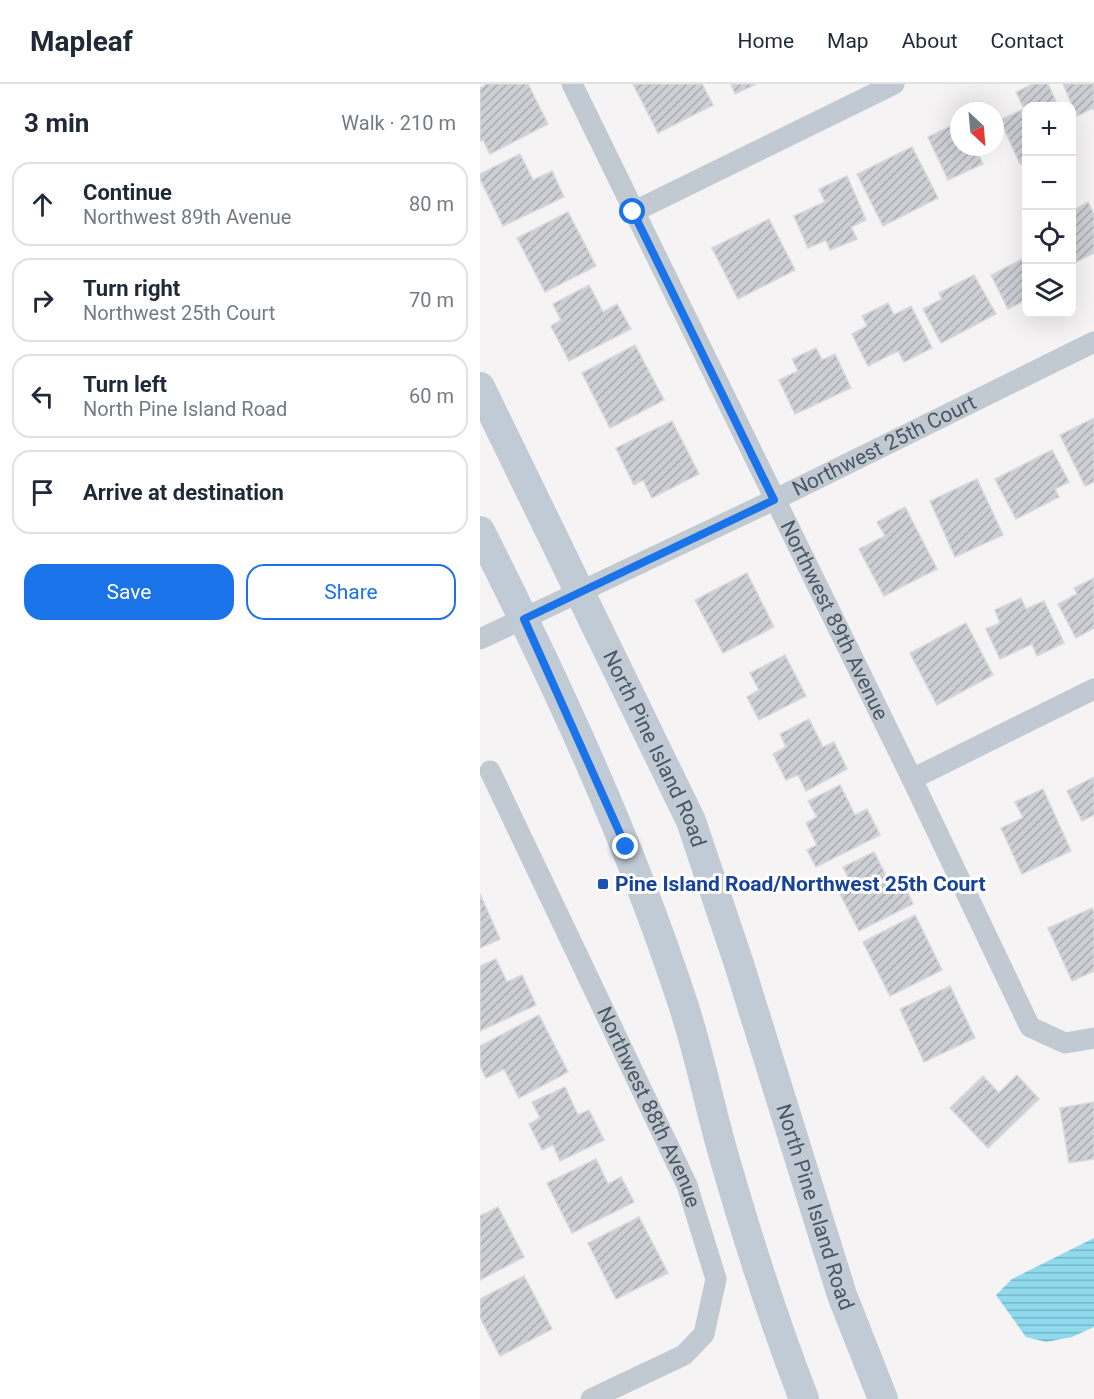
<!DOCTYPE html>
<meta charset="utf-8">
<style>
body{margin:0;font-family:Roboto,sans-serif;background:#f6f6f7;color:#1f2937}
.controls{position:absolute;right:18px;top:18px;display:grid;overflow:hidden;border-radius:12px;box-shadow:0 6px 24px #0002}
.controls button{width:54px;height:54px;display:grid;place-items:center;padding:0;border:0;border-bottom:2px solid #e0e1e3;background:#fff;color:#1f2937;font:30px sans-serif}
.compass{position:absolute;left:470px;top:18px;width:54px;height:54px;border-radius:50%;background:#fff;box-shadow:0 6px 24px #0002;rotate:154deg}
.stop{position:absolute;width:18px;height:18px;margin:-14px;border:4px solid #1a73e8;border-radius:50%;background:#fff}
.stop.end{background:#1a73e8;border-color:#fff;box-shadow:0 2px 6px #0008}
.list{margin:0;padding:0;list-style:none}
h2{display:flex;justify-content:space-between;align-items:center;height:78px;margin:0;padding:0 24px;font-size:26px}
h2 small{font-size:20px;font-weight:400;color:#747a83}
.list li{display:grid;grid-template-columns:39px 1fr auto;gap:18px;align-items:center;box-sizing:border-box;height:84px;margin:0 12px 12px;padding:0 12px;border:2px solid #e0e1e3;border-radius:18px}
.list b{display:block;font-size:22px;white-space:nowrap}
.list p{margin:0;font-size:20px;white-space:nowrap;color:#747a83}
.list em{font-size:20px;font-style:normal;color:#747a83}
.actions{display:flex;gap:12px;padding:18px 24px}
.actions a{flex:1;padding:14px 0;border:2px solid #1a73e8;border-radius:18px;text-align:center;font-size:21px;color:#1a73e8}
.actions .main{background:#1a73e8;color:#fff}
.icon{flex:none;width:33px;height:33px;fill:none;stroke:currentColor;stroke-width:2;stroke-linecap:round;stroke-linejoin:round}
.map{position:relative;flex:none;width:614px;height:1315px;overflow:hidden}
header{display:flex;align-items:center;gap:36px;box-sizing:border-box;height:84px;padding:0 30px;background:#fff;border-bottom:2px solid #e0e1e3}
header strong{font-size:28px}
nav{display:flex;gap:33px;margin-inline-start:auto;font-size:21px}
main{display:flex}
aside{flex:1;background:#fff}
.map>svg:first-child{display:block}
</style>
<header>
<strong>Mapleaf</strong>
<nav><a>Home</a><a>Map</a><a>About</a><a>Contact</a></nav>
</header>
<main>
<aside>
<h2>3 min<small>Walk · 210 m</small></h2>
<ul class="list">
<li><svg class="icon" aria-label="ahead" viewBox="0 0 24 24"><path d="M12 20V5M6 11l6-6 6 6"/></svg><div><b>Continue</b><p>Northwest 89th Avenue</p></div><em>80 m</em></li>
<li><svg class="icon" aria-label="right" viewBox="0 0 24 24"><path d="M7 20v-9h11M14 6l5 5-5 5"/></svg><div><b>Turn right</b><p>Northwest 25th Court</p></div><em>70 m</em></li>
<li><svg class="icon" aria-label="left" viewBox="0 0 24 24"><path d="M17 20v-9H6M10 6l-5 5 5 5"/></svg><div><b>Turn left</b><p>North Pine Island Road</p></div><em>60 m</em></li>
<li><svg class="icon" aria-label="arrive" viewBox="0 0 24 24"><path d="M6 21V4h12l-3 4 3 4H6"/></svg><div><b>Arrive at destination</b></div></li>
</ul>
<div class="actions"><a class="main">Save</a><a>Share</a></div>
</aside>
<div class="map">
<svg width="614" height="1315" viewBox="0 0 614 1315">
<defs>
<pattern id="water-rules" width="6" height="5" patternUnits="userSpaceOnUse" patternTransform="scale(1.5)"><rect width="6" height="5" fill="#90daee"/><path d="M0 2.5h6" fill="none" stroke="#78b4c4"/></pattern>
<pattern id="building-hatch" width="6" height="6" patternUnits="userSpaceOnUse" patternTransform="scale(1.5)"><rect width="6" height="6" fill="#cdcfd5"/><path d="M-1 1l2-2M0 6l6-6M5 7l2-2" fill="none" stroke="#a8abb0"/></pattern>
</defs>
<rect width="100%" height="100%" fill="#f5f3f3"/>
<polygon fill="url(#water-rules)" points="614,1154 614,1243 592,1253 566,1258 546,1253 516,1211 532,1195"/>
<g fill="url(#building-hatch)" stroke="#d7d9de" stroke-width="1.5">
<polygon points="7,0 48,0 68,40 10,70 3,56 0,57 0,4"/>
<polygon points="153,0 222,0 233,21 178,49"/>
<polygon points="251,0 276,0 255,10"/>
<polygon points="553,0 568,0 578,22 546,22 546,77 540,80 520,36 544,25 536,8"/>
<polygon points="583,0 614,0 614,27 613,24 597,32"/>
<polygon points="479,38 479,63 505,63 497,67 503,80 468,96 448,53"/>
<polygon points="432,63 458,114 403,142 377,90"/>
<polygon points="40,70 53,96 72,87 84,113 23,142 0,95 0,90"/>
<polygon points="367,92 386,136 371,143 377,155 350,166 346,156 328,164 314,132 345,118 339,105"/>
<polygon points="608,118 614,130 614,169 592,180 592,127"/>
<polygon points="88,128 116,182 65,208 37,154"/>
<polygon points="289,135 315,186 258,215 232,164"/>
<polygon points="546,173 546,216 528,225 511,191"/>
<polygon points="494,191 516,230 461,259 443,225 462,215 459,209"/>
<polygon points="109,201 123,228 137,220 151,245 89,277 71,242 81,236 73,220"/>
<polygon points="408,219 414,231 431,222 452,264 424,278 418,267 388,282 372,250 387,242 382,232"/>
<polygon points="155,261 184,316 130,344 102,289"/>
<polygon points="336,264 342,276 355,270 371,304 315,330 299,296 318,287 312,275"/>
<polygon points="614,334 614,398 605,402 580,351"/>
<polygon points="192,337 219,390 172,414 163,396 154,401 136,364"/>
<polygon points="572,366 589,398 575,405 579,413 536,435 515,395"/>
<polygon points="497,395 523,451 475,473 450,417"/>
<polygon points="425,423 457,485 404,512 379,465 405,452 397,438"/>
<polygon points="267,489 294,543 243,569 215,516"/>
<polygon points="614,494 614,544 596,554 578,520 597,510 594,504"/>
<polygon points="541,514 546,525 564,517 584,559 557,572 552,560 520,575 506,545 520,539 515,526"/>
<polygon points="486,539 513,591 457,621 430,569"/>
<polygon points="305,571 326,612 279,636 267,613 279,606 270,589"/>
<polygon points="329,635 343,663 354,658 367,685 326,707 318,691 306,696 293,670 306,663 300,650"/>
<polygon points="614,693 614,731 602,737 587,707"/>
<polygon points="360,701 375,731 387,725 400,751 336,783 327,766 337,761 326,739 337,733 328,717"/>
<polygon points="563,705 591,767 542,790 521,744 543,734 535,718"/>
<polygon points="394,768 409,797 420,792 433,820 379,847 358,806 371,799 363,783"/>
<polygon points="0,810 20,855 0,864"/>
<polygon points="612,824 614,829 614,887 592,897 568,844"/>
<polygon points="435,831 462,886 410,912 383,858"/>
<polygon points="16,875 27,898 42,891 56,921 0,947 0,882"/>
<polygon points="470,902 495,954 444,978 420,925"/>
<polygon points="59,931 88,988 39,1014 24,985 6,994 0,982 0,962"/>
<polygon points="537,991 559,1015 508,1064 470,1024 503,992 519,1009"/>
<polygon points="85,1003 98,1031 109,1026 124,1056 80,1077 73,1061 62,1066 49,1040 60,1034 52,1018"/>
<polygon points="614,1018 614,1075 589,1079 580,1024"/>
<polygon points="116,1075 128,1100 141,1093 154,1118 92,1149 67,1099"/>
<polygon points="18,1123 44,1173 0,1196 0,1132"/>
<polygon points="159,1133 188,1189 136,1215 108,1159"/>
<polygon points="44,1192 72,1245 20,1272 0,1233 0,1215"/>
</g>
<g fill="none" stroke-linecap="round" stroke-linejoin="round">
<g stroke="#c1cad2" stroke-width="21">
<path id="s1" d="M92 0 432 695 550 943 585 959 614 954"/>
<polyline points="153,128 414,0"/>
<path id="s2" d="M0 555 294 416 614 258"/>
<path id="s3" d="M10 687 207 1101 236 1195 224 1250 204 1271 111 1315"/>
<polyline points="432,695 614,605"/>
</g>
<g stroke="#c1cbd6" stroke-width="30">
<path id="s4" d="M0 303 211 737 259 880 362 1211 403 1315"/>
<path d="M0 447C76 598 148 753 201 914 219 966 229 1022 245 1076 268 1156 294 1237 324 1315"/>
</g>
</g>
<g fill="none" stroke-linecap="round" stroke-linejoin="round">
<polyline stroke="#1a73e8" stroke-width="8" points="146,763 44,535 294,416 153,128"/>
</g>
<rect fill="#1a4fb4" stroke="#fff" stroke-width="2" x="117" y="794" width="12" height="12" rx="3"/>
<g text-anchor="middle" stroke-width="6" stroke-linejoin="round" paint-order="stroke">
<g font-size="21" fill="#4a5661" stroke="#fff">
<text dy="7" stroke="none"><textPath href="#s2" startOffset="448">Northwest 25th Court</textPath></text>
<text dy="7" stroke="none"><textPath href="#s1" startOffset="597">Northwest 89th Avenue</textPath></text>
<text dy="7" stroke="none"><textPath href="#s4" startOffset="402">North Pine Island Road</textPath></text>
<text dy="7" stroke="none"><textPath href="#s3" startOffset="372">Northwest 88th Avenue</textPath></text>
<text dy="7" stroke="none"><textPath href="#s4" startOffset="888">North Pine Island Road</textPath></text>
</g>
<g font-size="21" font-weight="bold" fill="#164399" stroke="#fff" text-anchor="start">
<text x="135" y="807">Pine Island Road/Northwest 25th Court</text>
</g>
</g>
</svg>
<div class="controls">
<button>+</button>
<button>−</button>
<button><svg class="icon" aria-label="locate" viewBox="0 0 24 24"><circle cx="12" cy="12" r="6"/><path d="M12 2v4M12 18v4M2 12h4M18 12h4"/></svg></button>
<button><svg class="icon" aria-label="layers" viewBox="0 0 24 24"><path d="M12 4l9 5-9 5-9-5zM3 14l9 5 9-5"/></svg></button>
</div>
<svg class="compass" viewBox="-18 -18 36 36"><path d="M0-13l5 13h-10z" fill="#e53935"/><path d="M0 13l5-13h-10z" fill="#747a83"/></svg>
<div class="stop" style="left:153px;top:128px"></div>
<div class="stop end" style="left:146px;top:763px"></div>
</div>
</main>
